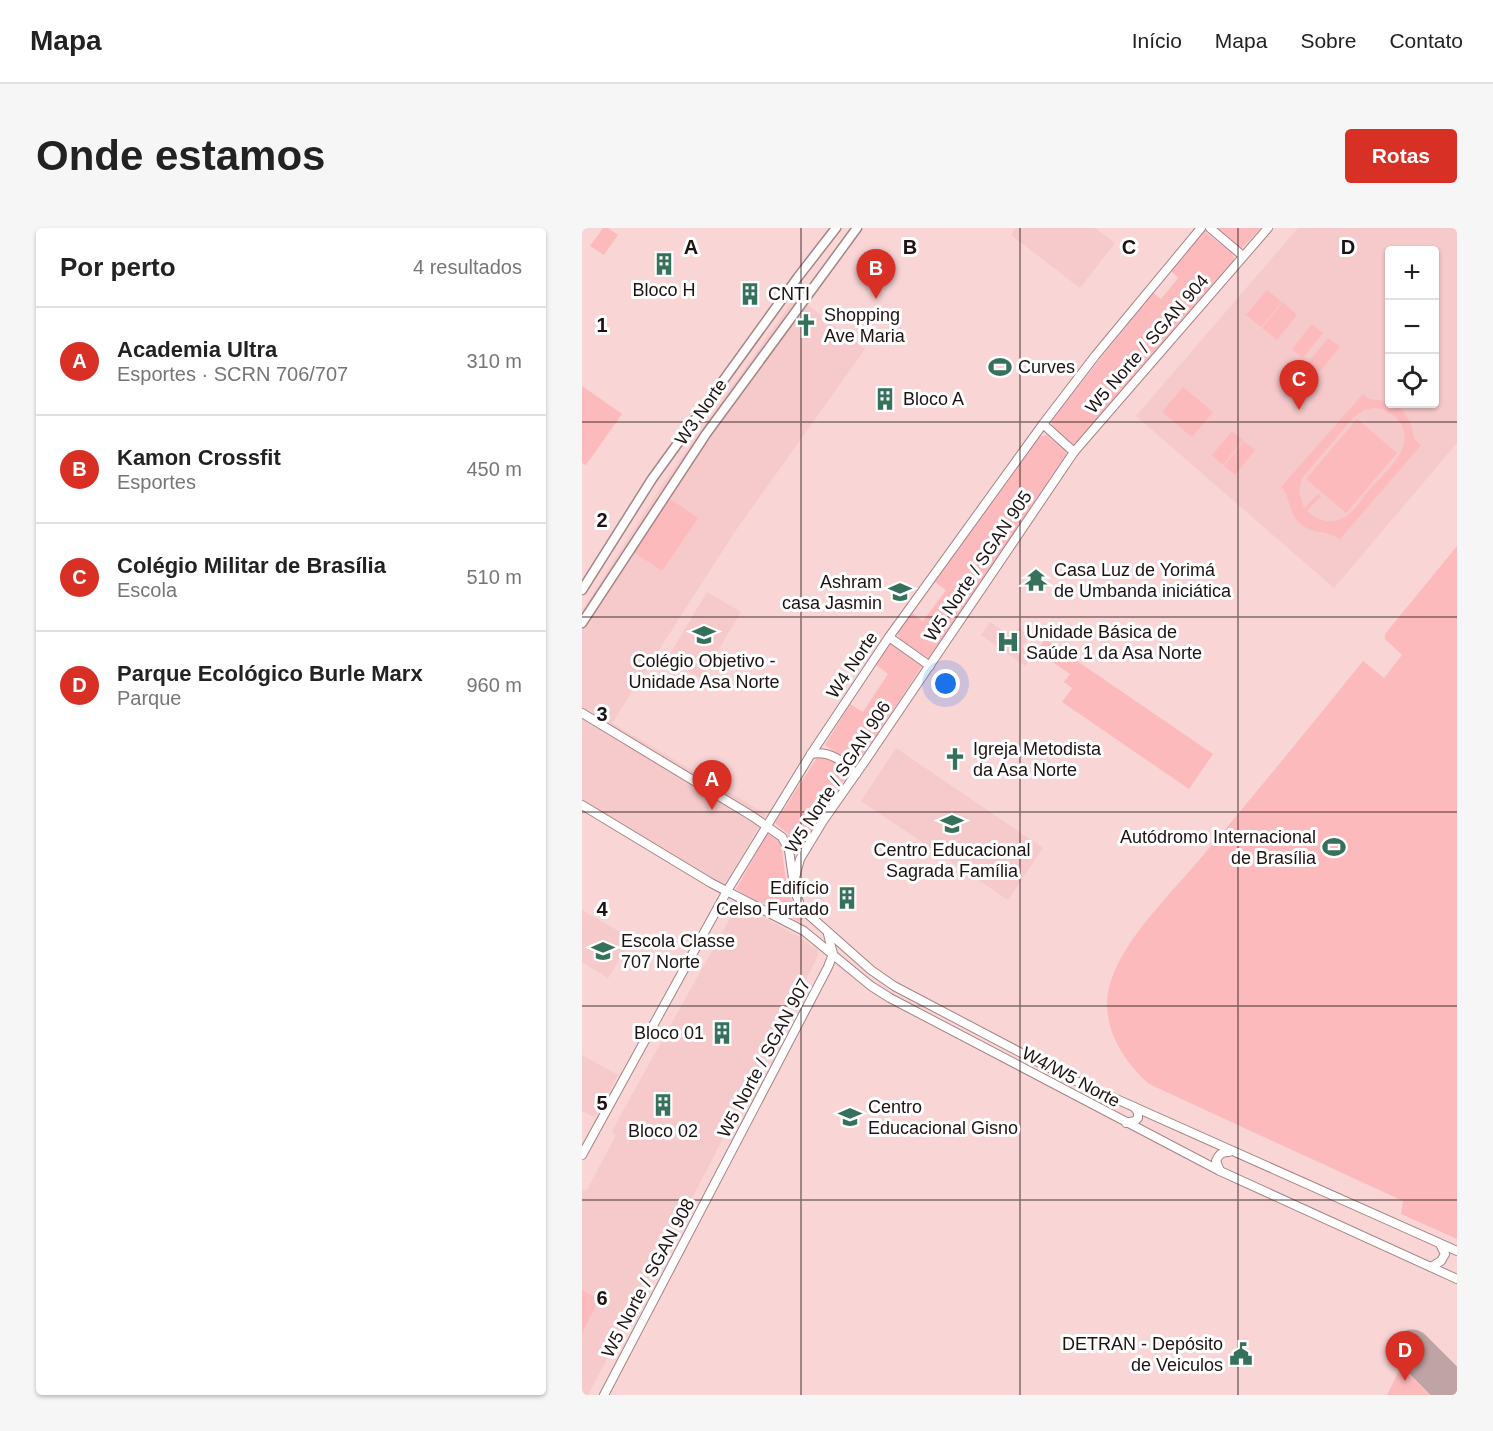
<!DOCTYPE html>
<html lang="pt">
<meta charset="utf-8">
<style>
body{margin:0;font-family:Arial,sans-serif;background:#f6f6f6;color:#222}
.controls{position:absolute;right:18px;top:18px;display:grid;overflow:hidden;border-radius:6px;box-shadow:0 2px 4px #0004}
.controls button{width:54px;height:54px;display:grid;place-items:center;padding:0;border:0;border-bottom:2px solid #e0e0e0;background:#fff;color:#222;font:30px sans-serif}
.you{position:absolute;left:364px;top:456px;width:21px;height:21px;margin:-15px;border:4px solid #fff;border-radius:50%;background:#1a73e8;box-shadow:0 0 0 9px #1a73e833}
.badge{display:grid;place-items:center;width:39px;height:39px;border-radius:50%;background:#d93025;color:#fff;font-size:20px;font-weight:700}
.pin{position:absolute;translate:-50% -50px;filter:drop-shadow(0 2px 3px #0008)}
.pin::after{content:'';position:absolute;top:32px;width:21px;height:18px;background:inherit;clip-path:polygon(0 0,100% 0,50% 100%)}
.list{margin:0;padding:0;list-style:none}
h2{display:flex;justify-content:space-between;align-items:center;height:78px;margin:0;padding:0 24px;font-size:26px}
h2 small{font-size:20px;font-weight:400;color:#767676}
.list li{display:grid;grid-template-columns:39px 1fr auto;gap:18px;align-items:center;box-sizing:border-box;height:108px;padding:0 24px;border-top:2px solid #e0e0e0}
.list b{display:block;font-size:22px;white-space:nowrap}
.list p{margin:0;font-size:20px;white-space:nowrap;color:#767676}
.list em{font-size:20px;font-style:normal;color:#767676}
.icon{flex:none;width:33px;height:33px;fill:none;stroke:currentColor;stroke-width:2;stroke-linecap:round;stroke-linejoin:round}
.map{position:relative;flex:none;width:875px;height:1167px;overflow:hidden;border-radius:6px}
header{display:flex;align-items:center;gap:36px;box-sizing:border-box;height:84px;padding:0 30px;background:#fff;border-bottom:2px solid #e0e0e0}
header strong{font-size:28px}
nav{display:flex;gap:33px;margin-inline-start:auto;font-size:21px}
.intro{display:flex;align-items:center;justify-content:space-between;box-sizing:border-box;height:144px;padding:0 36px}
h1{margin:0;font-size:42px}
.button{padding:15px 27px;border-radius:6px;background:#d93025;color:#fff;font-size:21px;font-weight:700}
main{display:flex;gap:36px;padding:0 36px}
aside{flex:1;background:#fff;border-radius:6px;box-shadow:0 2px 4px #0004}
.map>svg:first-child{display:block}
</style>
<header>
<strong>Mapa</strong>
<nav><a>Início</a><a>Mapa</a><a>Sobre</a><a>Contato</a></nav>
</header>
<div class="intro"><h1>Onde estamos</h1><a class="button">Rotas</a></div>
<main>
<aside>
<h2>Por perto<small>4 resultados</small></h2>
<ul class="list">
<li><span class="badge">A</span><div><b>Academia Ultra</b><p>Esportes · SCRN 706/707</p></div><em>310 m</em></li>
<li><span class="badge">B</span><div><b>Kamon Crossfit</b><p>Esportes</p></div><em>450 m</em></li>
<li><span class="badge">C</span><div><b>Colégio Militar de Brasília</b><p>Escola</p></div><em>510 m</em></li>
<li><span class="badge">D</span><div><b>Parque Ecológico Burle Marx</b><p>Parque</p></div><em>960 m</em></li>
</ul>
</aside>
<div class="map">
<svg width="875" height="1167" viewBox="0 0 875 1167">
<rect width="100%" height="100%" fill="#f9d5d6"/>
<g fill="#f6c9ca" fill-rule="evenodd">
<polygon points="434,0 513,0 533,15 498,60 429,7"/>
<path d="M716 0H875V215L752 360 554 188ZM808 22H852V176H808Z"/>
<polygon points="214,68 283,121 152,305 30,495 184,586 138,666 0,583 0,383 78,260"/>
<polygon points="125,364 159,384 119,451 85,431"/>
<polygon points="408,394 430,409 436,400 447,408 440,419 451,426 443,438 399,407"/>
<polygon points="314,520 461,620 426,672 279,573"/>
<polygon points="156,676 216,708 236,722 235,730 95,999 90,1002 85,1010 86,1015 6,1167 0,1167 0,963 5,962 34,907 30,904 37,890"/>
<polygon points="0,682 50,711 26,750 0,734"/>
<polygon points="0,827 36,847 13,889 0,883"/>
</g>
<g fill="#fdbabc" fill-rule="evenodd">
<polygon points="21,0 26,0 36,7 22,27 8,18"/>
<polygon points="632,0 679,0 658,22"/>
<polygon points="622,3 650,25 652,32 494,217 491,217 471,201 470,191 571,65 579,71 596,50 589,43"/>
<polygon points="685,62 700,74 679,99 664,87"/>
<polygon points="701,74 715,87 695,112 680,100"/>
<polygon points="730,96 741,105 721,130 710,121"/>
<polygon points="746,110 758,119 737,144 726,135"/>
<polygon points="0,158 40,186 4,237 0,235"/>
<polygon points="601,159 631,184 610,209 580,184"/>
<path d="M781 166 787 171 804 173 820 181 829 196 832 211 839 217 758 311C747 302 731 307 719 296 705 284 709 268 699 259ZM792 180C803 181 813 186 819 196 833 221 803 244 788 261 780 271 771 286 759 291 746 296 735 292 725 283L739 268 736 266 722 280 717 264 720 250 772 189 782 182Z"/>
<polygon points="775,191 815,225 764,285 724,251"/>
<polygon points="650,203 661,212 641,237 630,227"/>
<polygon points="465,207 484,223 484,227 377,386 349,432 318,411 315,405 329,384 341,393 364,362 351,353 456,209"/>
<polygon points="662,213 673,222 653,247 642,238"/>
<polygon points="87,270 116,290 80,343 50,323"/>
<path d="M875 318V1011L819 986 821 973 567 856C536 828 514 789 531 747 547 706 590 664 618 631 673 566 727 500 781 433L802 450 820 427 803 411V406Z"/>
<polygon points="463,411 631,526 607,561 480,474 490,460 482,454 488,446 455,423"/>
<polygon points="308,416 312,416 338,434 340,438 274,538 243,517 268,476 281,484 306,446 294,437"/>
<path d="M236 528C247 528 262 535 266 546L213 628 205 605 193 595Z"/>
<path d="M185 606 194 608 199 614C203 639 202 672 222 690L220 692 216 693 188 677 173 673 154 661Z"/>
<polygon points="0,1062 17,1071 0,1105"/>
<polygon points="819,1139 848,1167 805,1167"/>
</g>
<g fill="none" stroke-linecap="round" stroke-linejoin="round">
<polyline stroke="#c0a3a4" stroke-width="15" points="871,1162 875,1163"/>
<polyline stroke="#c0a3a4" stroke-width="39" points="830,1121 875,1166"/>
<g stroke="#a58485" stroke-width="10">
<g id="secondary">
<polyline points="628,0 661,28"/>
<polyline points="686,0 492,224 283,533 241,593 218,631 211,657 219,680 289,742 312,758 485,849 875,1023"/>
<polyline points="461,196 492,224"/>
<polyline points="307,409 348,438"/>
<polyline points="0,485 170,588 200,609 207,622 211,650"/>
<path d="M229 526C248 522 262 534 274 546"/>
<polyline points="0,577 129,655 222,703 289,758 308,770 638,943 875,1051"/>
<polyline points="544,895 553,893 556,890 556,884 552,879"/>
<polyline points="0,927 145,663 229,526 307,409 461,196 513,128 619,0"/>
<path d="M638 943 634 933C637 926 640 924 647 924"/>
<polyline points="849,1039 859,1033 863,1026 858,1016"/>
<polyline points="22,1167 246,739 251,726 246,706"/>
</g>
</g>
<g stroke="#a58485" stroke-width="11">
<g id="primary">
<polyline points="0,362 70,251 216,49 254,0"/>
<polyline points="0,395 124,206 275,0"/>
</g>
</g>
<use href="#secondary" stroke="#fff" stroke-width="8"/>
<use href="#primary" stroke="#fff" stroke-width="8"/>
</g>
<path fill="none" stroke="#1e1212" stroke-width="1.5" stroke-opacity="0.55" d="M219 0V1167M438 0V1167M656 0V1167M0 194H875M0 389H875M0 584H875M0 778H875M0 972H875"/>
<defs>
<g id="building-bare" transform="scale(1.8)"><path d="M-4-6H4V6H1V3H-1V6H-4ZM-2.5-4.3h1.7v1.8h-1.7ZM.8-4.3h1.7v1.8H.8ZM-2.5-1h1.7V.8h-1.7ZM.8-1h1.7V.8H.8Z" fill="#35715b" stroke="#fff" stroke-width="2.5" paint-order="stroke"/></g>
<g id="church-bare" transform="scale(1.8)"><path d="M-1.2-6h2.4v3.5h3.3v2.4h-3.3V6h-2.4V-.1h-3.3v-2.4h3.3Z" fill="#35715b" stroke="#fff" stroke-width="2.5" paint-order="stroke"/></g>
<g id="stadium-bare" transform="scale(1.8)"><path d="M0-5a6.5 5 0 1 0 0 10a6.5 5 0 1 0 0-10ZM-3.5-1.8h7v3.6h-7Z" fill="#35715b" stroke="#fff" stroke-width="2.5" paint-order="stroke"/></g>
<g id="temple-bare" transform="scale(1.8)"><path d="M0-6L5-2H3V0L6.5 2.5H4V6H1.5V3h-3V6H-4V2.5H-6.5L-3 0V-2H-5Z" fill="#35715b" stroke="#fff" stroke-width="2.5" paint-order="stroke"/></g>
<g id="school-bare" transform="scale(1.8)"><path d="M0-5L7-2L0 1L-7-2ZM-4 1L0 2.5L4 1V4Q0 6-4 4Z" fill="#35715b" stroke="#fff" stroke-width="2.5" paint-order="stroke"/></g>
<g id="hospital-bare" transform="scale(1.8)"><path d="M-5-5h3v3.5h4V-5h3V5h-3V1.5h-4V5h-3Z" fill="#35715b" stroke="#fff" stroke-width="2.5" paint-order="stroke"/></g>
<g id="civic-bare" transform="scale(1.8)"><path d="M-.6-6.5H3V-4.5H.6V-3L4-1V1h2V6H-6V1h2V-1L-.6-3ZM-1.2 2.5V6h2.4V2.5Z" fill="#35715b" stroke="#fff" stroke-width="2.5" paint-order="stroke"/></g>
</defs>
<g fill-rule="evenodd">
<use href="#building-bare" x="82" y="36"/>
<use href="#building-bare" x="168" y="66"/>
<use href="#church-bare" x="224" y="97"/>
<use href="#stadium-bare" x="418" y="139"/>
<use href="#building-bare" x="303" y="171"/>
<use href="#temple-bare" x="454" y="352"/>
<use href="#school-bare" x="318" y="364"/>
<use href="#school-bare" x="122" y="407"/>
<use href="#hospital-bare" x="426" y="414"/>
<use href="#church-bare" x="373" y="531"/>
<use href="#school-bare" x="370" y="596"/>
<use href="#stadium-bare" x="752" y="619"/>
<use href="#building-bare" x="265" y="670"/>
<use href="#school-bare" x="21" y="723"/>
<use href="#building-bare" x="140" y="805"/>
<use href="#building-bare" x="81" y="877"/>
<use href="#school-bare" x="268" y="889"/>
<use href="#civic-bare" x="659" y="1126"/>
</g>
<g text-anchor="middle" stroke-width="6" stroke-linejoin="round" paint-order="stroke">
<g font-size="18" fill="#1e1212" stroke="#fff" text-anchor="start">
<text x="82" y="68" text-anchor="middle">Bloco H</text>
<text x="186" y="72">CNTI</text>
<text x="242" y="93">Shopping<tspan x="242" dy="21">Ave Maria</tspan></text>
<text x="436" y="145">Curves</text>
<text x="321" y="177">Bloco A</text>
<text x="472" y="348">Casa Luz de Yorimá<tspan x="472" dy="21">de Umbanda iniciática</tspan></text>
<text x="300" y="360" text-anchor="end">Ashram<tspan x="300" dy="21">casa Jasmin</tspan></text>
<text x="444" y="410">Unidade Básica de<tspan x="444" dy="21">Saúde 1 da Asa Norte</tspan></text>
<text x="122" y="439" text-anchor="middle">Colégio Objetivo -<tspan x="122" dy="21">Unidade Asa Norte</tspan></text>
<text x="391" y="527">Igreja Metodista<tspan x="391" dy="21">da Asa Norte</tspan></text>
<text x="734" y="615" text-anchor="end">Autódromo Internacional<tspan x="734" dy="21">de Brasília</tspan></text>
<text x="370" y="628" text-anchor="middle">Centro Educacional<tspan x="370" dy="21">Sagrada Família</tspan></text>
<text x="247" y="666" text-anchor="end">Edifício<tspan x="247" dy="21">Celso Furtado</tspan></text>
<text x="39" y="719">Escola Classe<tspan x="39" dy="21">707 Norte</tspan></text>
<text x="122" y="811" text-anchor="end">Bloco 01</text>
<text x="286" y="885">Centro<tspan x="286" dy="21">Educacional Gisno</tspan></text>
<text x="81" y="909" text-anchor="middle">Bloco 02</text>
<text x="641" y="1122" text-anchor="end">DETRAN - Depósito<tspan x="641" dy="21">de Veiculos</tspan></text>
</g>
<g font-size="18" fill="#1e1212" stroke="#fff">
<text transform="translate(565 116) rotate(-49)" y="6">W5 Norte / SGAN 904</text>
<text transform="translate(119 184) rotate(-55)" y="6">W3 Norte</text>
<text transform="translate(396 338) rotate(-56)" y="6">W5 Norte / SGAN 905</text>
<text transform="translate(270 437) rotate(-56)" y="6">W4 Norte</text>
<text transform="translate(256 549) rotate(-57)" y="6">W5 Norte / SGAN 906</text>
<text transform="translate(182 830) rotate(-62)" y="6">W5 Norte / SGAN 907</text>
<text transform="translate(489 849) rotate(28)" y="6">W4/W5 Norte</text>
<text transform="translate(66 1050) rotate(-62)" y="6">W5 Norte / SGAN 908</text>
</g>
</g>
<g font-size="20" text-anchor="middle" font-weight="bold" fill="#1e1212" stroke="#fff" stroke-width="6" stroke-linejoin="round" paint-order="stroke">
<text x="109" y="26">A</text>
<text x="328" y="26">B</text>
<text x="547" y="26">C</text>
<text x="766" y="26">D</text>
<text x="20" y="104">1</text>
<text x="20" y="299">2</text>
<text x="20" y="493">3</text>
<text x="20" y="688">4</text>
<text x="20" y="882">5</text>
<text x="20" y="1077">6</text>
</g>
</svg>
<div class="controls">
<button>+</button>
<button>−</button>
<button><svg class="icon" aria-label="locate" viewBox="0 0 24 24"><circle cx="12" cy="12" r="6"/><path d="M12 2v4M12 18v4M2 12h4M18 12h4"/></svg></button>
</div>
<div class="you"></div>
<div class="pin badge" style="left:130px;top:582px">A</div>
<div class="pin badge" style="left:294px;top:71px">B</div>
<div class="pin badge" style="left:717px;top:182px">C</div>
<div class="pin badge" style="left:823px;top:1153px">D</div>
</div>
</main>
